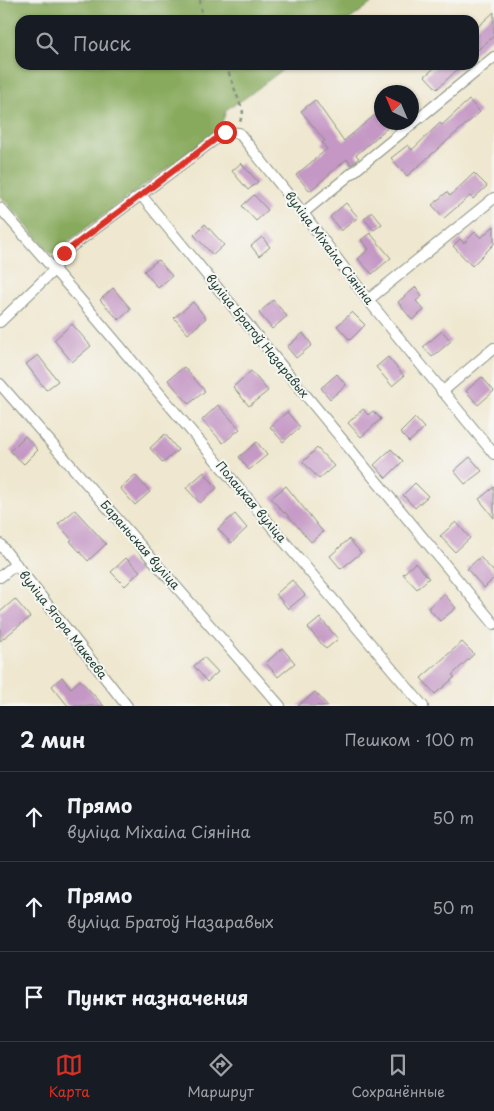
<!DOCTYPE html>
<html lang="ru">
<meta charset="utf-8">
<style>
body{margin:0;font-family:"Playpen Sans",sans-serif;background:#20242c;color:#f1f3f6}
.compass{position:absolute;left:374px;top:85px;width:45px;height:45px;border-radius:50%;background:#171b24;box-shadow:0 1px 4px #0004;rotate:316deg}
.stop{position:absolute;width:15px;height:15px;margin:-11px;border:4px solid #d93025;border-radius:50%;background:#fff}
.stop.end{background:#d93025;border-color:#fff;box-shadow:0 1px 5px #0008}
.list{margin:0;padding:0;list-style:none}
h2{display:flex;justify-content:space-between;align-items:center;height:65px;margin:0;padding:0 20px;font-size:21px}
h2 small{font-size:16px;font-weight:400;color:#9ea1a6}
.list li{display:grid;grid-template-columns:32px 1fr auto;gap:15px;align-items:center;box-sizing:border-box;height:90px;padding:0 20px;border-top:1px solid #363941}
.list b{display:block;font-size:19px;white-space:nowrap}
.list p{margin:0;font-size:16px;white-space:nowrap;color:#9ea1a6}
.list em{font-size:16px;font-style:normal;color:#9ea1a6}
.icon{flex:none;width:28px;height:28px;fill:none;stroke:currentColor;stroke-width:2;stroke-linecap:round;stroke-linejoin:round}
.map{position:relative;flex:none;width:494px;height:706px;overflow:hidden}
.search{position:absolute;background:#171b24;box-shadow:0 1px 4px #0004;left:15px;right:15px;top:15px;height:55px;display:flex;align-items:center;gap:12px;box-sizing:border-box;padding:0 18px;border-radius:15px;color:#9ea1a6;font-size:19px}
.sheet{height:335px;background:#171b24}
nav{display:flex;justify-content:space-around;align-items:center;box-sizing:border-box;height:70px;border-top:1px solid #363941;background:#171b24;font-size:14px;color:#9ea1a6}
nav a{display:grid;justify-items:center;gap:2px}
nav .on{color:#d93025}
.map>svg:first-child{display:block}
</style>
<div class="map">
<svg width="494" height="706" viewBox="0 0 494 706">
<rect width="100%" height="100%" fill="#f6f6f2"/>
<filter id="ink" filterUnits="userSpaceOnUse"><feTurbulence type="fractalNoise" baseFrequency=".02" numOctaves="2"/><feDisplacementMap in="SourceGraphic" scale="10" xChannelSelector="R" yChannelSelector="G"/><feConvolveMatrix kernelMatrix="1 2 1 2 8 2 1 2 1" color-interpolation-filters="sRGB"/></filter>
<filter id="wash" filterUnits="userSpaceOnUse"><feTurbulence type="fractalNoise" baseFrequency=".0096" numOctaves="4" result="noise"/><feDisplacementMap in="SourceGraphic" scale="20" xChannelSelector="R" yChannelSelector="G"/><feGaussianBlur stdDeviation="1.12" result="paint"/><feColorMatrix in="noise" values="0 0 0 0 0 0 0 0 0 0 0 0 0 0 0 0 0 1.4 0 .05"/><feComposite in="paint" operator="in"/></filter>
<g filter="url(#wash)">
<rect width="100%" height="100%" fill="#efe7cf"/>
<polygon fill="#88aa5d" stroke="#547448" points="0,0 376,0 349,20 20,20 20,65 289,65 245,98 227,109 219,130 51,254 0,195"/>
<g id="blocks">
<g fill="#c497c5">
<polygon points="494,12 494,36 474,53 474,30"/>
<polygon points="438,65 462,65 437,89 425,76"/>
<polygon points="315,100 344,141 382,109 382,122 394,122 356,155 359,158 351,165 347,159 310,191 296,175 327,149 322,143 325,141 301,111"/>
<polygon points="469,100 480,112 407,176 391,158 408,145 412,150 440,123 442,125"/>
<polygon points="241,163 258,182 248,190 232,171"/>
<polygon points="474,173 487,186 473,199 470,196 444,218 432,205 447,192 450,196"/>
<polygon points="254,195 268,210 256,221 242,206"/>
<polygon points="346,203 358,217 341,231 330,217"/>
<polygon points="372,212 382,224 374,230 364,219"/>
<polygon points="205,224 224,245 213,255 194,235"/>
<polygon points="494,226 494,244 472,266 453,246 460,239 464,243 475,232 481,238"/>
<polygon points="370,233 391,258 372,274 358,259 369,249 361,240"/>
<polygon points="262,237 270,247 259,256 251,246"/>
<polygon points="158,260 172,276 158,288 144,271"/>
<polygon points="416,287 422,296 416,301 424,310 412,320 398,302"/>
<polygon points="113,288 131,309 119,320 100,300"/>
<polygon points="273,300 287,316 272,329 259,313"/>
<polygon points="193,302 206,318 188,334 174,318"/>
<polygon points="352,312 365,325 350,340 337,326"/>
<polygon points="72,324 91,346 72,362 54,340"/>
<polygon points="442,331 451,341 432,357 423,347"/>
<polygon points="303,333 312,345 296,358 287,347"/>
<polygon points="38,355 58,381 46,390 26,364"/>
<polygon points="388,357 404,376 392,386 376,367"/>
<polygon points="184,367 205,391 189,404 168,380"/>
<polygon points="251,371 268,391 249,406 233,387"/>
<polygon points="337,374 346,385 330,399 321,388"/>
<polygon points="482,377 494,391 478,405 466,391"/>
<polygon points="218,405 240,429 223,443 202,420"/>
<polygon points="363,409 368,415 373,411 381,419 361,437 348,423"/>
<polygon points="287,412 300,427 283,442 270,427"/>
<polygon points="415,418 424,428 409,442 400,433"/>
<polygon points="165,434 178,450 163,463 150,448"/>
<polygon points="25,436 38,450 24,464 10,451"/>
<polygon points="257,442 267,455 249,470 239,457"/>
<polygon points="317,448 334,466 319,479 303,462"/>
<polygon points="391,449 403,461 386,478 374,465"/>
<polygon points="470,457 482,471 465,484 454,471"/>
<polygon points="204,472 217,488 200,503 186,488"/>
<polygon points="135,475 150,492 135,505 120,488"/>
<polygon points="415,483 428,496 415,508 403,495"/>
<polygon points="286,486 323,532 311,542 285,512 284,513 271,498"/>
<polygon points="494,487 494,518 479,499"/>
<polygon points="75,510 106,544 88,561 70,541 72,540 58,524"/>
<polygon points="235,514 247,528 231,543 218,529"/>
<polygon points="456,522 470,538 455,552 440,536"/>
<polygon points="349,539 361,553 341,569 330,556"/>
<polygon points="480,557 494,572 494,578 484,588 467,569"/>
<polygon points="126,558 140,571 125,586 111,572"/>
<polygon points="415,563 429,578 417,589 403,574"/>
<polygon points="292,580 305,595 288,609 276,594"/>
<polygon points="444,594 456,608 440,621 428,608"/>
<polygon points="15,599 30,617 0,641 0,612"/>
<polygon points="320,618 338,639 326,649 308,628"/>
<polygon points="462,642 474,654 452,675 455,677 435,694 421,678"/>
<polygon points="282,648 295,663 278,677 266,663"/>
<polygon points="204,657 218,672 207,682 194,666"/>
<polygon points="62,677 71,688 80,680 104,706 68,706 52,686"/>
<polygon points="315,692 328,706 298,706"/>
</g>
</g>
</g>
<g filter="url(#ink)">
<use href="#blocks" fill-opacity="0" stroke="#879282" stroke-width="1"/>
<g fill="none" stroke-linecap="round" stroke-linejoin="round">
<g stroke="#879282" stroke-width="12">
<g id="minor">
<polyline points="141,195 494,624"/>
<polyline points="0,208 79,298 423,706"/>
<polyline points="303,213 494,57"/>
<polyline points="368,300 494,198"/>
<polyline points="0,322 54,270 63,253 225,132 239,133 303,213 368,300 494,454"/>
<polyline points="0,384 280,706"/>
<polyline points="442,392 494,348"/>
<polyline points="0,544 127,706"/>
<polyline points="0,577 16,564"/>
</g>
</g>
<g stroke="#879282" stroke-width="2.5" stroke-dasharray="4 4" stroke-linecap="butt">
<polyline points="200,0 203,20"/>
<polyline points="226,65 243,112 240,122"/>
</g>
<use href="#minor" stroke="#fff" stroke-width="10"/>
</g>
</g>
<g fill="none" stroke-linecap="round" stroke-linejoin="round" filter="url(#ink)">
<polyline stroke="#d93025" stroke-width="6" points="64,253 225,132"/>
</g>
<g text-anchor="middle" stroke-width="4" stroke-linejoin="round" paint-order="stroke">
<g font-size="12" fill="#1f3d34" stroke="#f6f6f2">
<text transform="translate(329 248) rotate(53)" y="4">вуліца Міхаіла Сіяніна</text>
<text transform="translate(257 336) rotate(51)" y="4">вуліца Братоў Назаравых</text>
<text transform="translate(251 502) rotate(50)" y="4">Полацкая вуліца</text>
<text transform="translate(140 545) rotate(49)" y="4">Бараньская вуліца</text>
<text transform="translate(63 625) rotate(52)" y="4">вуліца Ягора Макеева</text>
</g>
</g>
</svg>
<svg class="compass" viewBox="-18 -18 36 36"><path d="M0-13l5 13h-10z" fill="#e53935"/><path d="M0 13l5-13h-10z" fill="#9ea1a6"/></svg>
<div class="stop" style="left:225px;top:132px"></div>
<div class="stop end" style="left:64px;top:253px"></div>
<div class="search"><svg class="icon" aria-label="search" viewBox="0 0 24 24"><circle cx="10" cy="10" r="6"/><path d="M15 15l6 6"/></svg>Поиск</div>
</div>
<section class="sheet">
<h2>2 мин<small>Пешком · 100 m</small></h2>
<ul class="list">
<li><svg class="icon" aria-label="ahead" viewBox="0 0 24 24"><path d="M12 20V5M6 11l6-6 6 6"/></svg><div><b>Прямо</b><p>вуліца Міхаіла Сіяніна</p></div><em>50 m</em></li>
<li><svg class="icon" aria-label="ahead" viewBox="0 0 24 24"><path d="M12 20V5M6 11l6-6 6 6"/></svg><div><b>Прямо</b><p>вуліца Братоў Назаравых</p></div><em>50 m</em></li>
<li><svg class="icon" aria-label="arrive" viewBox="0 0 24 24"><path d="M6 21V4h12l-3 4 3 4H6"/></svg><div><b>Пункт назначения</b></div></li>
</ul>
</section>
<nav>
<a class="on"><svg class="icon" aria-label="map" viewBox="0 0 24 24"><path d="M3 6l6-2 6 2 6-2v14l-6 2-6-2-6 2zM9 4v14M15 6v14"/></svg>Карта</a>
<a><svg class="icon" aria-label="directions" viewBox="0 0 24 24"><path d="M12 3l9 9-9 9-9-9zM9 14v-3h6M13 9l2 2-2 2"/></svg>Маршрут</a>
<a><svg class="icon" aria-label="saved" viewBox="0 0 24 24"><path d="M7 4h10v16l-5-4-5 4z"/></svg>Сохранённые</a>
</nav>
